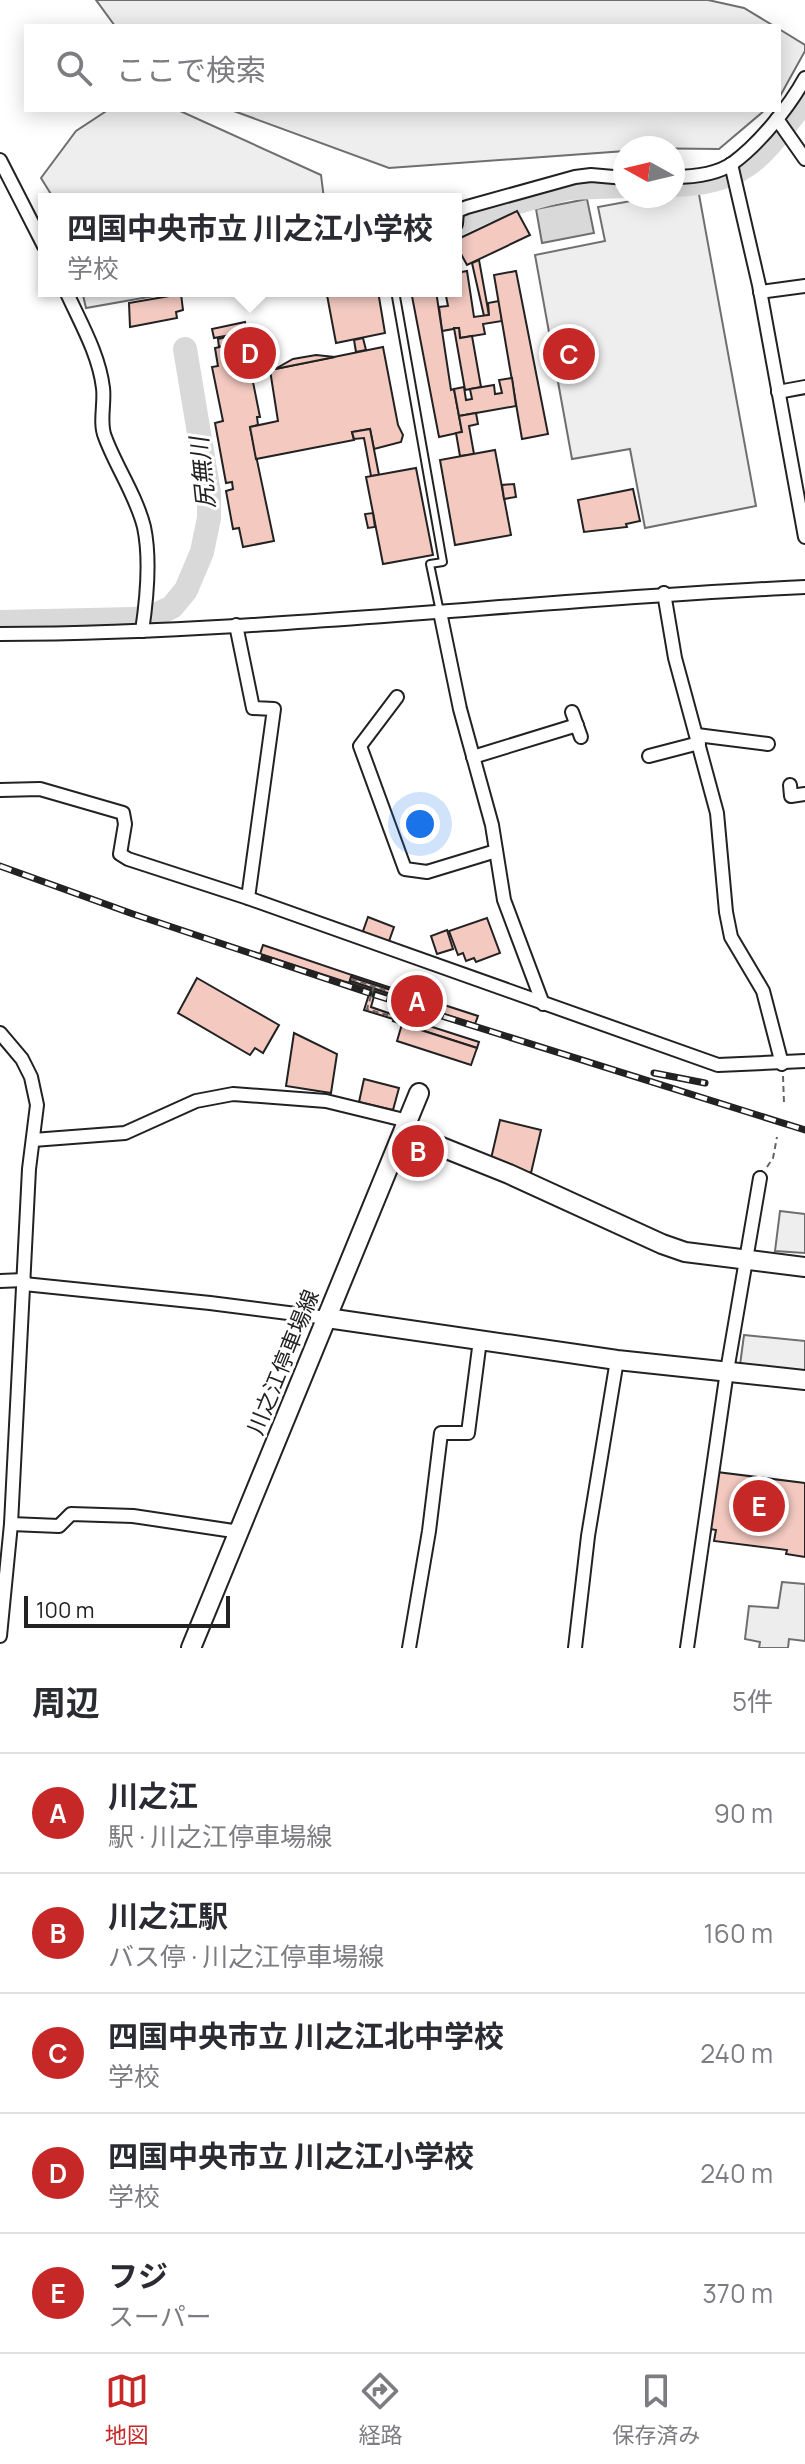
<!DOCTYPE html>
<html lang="ja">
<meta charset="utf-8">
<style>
body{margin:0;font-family:Manrope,"Noto Sans JP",sans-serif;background:#f2f2f3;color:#2b2b33}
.compass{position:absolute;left:613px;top:136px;width:72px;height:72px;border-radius:50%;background:#fff;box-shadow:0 4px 20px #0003;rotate:278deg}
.scale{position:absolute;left:24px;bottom:20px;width:206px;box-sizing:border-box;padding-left:8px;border:4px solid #222;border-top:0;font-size:22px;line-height:28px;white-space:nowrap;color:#222;-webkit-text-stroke:6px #fff;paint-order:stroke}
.you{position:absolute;left:420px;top:824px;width:28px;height:28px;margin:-20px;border:6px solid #fff;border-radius:50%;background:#1a73e8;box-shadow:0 0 0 12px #1a73e833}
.badge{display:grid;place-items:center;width:52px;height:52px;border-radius:50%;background:#c62828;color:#fff;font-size:26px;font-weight:700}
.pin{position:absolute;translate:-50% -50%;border:4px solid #fff;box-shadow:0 2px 8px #0006}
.popup{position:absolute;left:38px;top:193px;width:424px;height:104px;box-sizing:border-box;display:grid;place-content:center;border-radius:0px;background:#fff;filter:drop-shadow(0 2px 6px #0005);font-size:26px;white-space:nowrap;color:#7c7c81}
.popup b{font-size:30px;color:#2b2b33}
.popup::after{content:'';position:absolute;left:50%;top:100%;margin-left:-16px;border:16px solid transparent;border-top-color:#fff}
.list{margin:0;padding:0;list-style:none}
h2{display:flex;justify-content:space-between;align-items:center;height:104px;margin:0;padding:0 32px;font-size:34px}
h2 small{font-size:26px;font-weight:400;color:#7c7c81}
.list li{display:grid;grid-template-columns:52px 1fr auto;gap:24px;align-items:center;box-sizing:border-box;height:120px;padding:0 32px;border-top:2px solid #e1e1e2}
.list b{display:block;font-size:30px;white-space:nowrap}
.list p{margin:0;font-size:26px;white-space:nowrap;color:#7c7c81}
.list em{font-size:26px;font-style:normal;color:#7c7c81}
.icon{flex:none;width:44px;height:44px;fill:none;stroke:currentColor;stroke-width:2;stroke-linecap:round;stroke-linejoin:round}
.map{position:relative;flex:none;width:805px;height:1648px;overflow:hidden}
.search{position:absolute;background:#fff;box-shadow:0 4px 20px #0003;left:24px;right:24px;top:24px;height:88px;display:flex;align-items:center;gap:20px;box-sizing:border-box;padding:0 28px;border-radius:0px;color:#7c7c81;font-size:30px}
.sheet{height:704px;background:#fff}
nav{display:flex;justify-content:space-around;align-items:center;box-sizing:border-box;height:112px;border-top:2px solid #e1e1e2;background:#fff;font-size:22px;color:#7c7c81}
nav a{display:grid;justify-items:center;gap:4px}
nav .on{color:#c62828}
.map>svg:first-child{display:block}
</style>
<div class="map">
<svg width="805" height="1648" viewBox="0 0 805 1648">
<rect width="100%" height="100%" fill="#fff"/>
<g fill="#eee" stroke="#6f6f6f" stroke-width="2">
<polygon points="96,0 708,0 744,8 774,26 115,26"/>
<polygon points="779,29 805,45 805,51 779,98"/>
<polygon points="108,110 178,110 321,175 324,199 54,199 41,178 76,131"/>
<polygon points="231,110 765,110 719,149 625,148 625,151 389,168"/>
<polygon points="698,189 756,506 645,528 630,449 572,459 535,255 605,241 598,207 658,196 673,196 673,193"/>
<polygon points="82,291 182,291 86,308"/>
<polygon points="780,1211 805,1214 805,1253 775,1251"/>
<polygon points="744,1335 805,1341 805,1373 740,1365"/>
</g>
<polygon fill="#ededed" stroke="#6f6f6f" stroke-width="2" points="782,1582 805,1584 805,1641 789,1639 788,1648 759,1648 760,1642 745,1639 749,1606 778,1608"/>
<polygon fill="#d9d9d9" stroke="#6f6f6f" stroke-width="2" points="587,199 594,233 542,243 536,209"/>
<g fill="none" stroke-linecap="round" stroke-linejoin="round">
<g stroke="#d9d9d9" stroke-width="24">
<path d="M673 185C747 184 763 154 805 100"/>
<polyline points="456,225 486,211 569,188 625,186"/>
<polyline points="0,622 133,619 153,616 172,607 186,590 202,552 209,518 209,493 185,349"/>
</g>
</g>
<g fill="#f3c9c0" stroke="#222" stroke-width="2">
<polygon points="517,211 530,235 467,265 461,254 456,257 456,240"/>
<polygon points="479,260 489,315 484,316 472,263"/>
<polygon points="467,271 474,317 489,315 488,303 499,301 502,321 483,324 485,334 460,338 459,328 442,331 439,307 448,306 445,291 456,291 456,273"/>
<polygon points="516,271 548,434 522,439 494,275"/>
<polygon points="349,291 378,291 385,333 336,343 327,295"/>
<polygon points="411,291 436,291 451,390 454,389 462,432 439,437"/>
<polygon points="181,294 183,310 176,312 177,318 130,327 129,303"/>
<polygon points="245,322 247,332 214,338 212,329"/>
<polygon points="454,328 459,328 460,338 472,336 481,387 465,390"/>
<polygon points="235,335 237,343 219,347 218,339"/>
<polygon points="363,338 366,350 356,352 354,340"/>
<polygon points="245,342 260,417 257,417 258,425 250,427 274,541 243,547 239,528 233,529 226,491 233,489 232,482 226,483 215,423 223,421 212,367 218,366 215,348"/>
<polygon points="383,347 398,425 403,435 401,442 374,449 370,429 352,432 354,440 256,459 250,427 278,421 270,370"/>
<polygon points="316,355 335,357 275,369 293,359"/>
<polygon points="512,378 516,406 459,416 454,389 464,387 466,400 472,399 470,389 494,385 495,394 502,393 499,380"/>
<polygon points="476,413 478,424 469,426 474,454 460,456 456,433 462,432 459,416"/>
<polygon points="370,429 379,475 371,476 364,438 354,439 352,432"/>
<polygon points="495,450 511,535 455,545 440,460"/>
<polygon points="416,468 433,555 383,564 366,477"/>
<polygon points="514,484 516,497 504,499 502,485"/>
<polygon points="633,489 640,521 626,524 627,527 584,532 578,500"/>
<polygon points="373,513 375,527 368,528 365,514"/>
<polygon points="368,917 394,927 388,944 362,934"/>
<polygon points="487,918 500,953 476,962 474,958 466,961 463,953 458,955 449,931"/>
<polygon points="447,930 453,949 437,954 431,936"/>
<polygon points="263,945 352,975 349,983 260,954"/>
<polygon points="352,975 401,991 400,993 351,977"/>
<polygon points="351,977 400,993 399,997 376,989 371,1007 394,1015 393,1019 364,1010 371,988 350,981"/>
<polygon points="197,978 279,1025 263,1053 255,1048 250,1055 178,1013"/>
<polygon points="350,981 399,997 398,999 349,983"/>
<polygon points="401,991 478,1016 475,1024 398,999"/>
<polygon points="395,1015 479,1042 477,1048 393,1021"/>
<polygon points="402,1024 477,1048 471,1065 397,1041"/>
<polygon points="294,1033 337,1054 331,1093 286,1086"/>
<polygon points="364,1079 399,1088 393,1110 359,1102"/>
<polygon points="500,1120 541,1130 531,1173 490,1163"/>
<polygon points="717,1472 805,1483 805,1557 786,1554 787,1550 714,1541 716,1530 710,1529"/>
</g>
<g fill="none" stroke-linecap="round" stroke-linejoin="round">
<g stroke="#222" stroke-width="10">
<polyline id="lane" points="395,291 443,562 430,564 440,612"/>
</g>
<g stroke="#222" stroke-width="16">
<g id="street">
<polyline points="777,119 805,159"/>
<polyline points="0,160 44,246"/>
<polyline points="731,164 759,285 805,537"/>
<path d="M673 177C693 177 716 175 733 163 760 143 789 107 805 78"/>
<polyline points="456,224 457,211 467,207 575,177 591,175 625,178"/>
<path d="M66 291C80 322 99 354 103 388 105 404 99 423 105 437 116 467 136 495 144 527 151 560 147 598 142 631"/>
<polyline points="760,292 805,286"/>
<polyline points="778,392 805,387"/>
<polyline points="664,593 675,658 717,813 726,912 731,937 763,991 782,1064"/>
<polyline points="440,612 460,709 492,825 504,900 543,1004"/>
<polyline points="236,625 253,708 274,709 248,898"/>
<path d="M0 634C269 633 536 599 805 587"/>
<polyline points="397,697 360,746 405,869 427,872 496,851"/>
<polyline points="572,712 581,737"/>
<polyline points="697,735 768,744"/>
<polyline points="649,756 699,743"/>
<polyline points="473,757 577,725"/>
<polyline points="790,785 791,796 805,794"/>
<polyline points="0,790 40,789 123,813 125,824 120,854 128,859 248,898 718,1065 805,1061"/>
<polyline points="0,1033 22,1059 31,1077 37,1105 29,1169 11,1524 0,1636"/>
<polyline points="33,1140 125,1133 196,1101 233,1094 326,1101 408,1121"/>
<polyline points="0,1281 24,1280"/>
<polyline points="24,1284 210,1303 327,1318"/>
<polyline points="11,1524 59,1526 71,1514 133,1516 240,1532"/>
<polyline points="409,1648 429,1531 441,1433 468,1433 480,1340"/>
<polyline points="575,1648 588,1536 617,1360"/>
<polyline points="687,1648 727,1371 760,1178"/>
</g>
</g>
<g stroke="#222" stroke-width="22">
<g id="secondary">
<polyline points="404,1132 509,1174 662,1244 685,1252 805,1267"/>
<polyline points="327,1318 617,1360 805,1380"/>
<polyline points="191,1648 419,1093"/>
</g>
</g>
<g stroke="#646464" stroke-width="2" stroke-dasharray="6 4" stroke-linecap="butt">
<polyline points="351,979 400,995"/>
<polyline points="374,986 367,1009 394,1017"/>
<polyline points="783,1076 784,1103"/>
<polyline points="767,1167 773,1158 777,1137"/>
</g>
<use href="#lane" stroke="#fff" stroke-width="6"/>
<use href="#street" stroke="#fff" stroke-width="12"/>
<use href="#secondary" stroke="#fff" stroke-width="18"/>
<g stroke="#222" stroke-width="7">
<g id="rail">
<polyline points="0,866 133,914 369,993"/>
<polyline points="375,995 805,1130"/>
<polyline points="654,1073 705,1083"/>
</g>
</g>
<use href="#rail" stroke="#fff" stroke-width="4" stroke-dasharray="12" stroke-linecap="butt"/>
</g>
<g text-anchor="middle" stroke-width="6" stroke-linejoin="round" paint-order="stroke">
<g font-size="22" fill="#222" stroke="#fff">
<text transform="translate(283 1362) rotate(-68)" y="8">川之江停車場線</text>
</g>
<g font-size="24" font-style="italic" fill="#222" stroke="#fff">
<text transform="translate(203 473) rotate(-96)" y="8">尻無川</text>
</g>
</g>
</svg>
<svg class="compass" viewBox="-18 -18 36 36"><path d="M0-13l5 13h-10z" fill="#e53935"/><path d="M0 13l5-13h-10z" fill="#7c7c81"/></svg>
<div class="scale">100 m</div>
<div class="you"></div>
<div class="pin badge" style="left:417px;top:1001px">A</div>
<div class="pin badge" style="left:418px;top:1151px">B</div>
<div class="pin badge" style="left:569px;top:354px">C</div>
<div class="pin badge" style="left:250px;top:353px">D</div>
<div class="popup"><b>四国中央市立 川之江小学校</b>学校</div>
<div class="pin badge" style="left:759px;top:1506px">E</div>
<div class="search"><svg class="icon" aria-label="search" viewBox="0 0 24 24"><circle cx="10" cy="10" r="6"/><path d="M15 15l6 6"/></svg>ここで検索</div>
</div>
<section class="sheet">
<h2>周辺<small>5件</small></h2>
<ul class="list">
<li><span class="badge">A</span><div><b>川之江</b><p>駅 · 川之江停車場線</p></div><em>90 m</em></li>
<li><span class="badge">B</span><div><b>川之江駅</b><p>バス停 · 川之江停車場線</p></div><em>160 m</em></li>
<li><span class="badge">C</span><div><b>四国中央市立 川之江北中学校</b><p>学校</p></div><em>240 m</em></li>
<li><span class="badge">D</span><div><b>四国中央市立 川之江小学校</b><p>学校</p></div><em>240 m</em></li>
<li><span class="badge">E</span><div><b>フジ</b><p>スーパー</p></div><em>370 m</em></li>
</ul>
</section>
<nav>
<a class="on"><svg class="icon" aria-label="map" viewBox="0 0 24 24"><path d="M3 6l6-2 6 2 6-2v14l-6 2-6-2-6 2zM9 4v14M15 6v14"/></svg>地図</a>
<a><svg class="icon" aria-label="directions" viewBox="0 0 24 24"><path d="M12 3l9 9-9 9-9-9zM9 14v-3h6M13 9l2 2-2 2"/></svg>経路</a>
<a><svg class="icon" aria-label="saved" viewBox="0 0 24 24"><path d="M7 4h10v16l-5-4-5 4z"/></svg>保存済み</a>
</nav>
